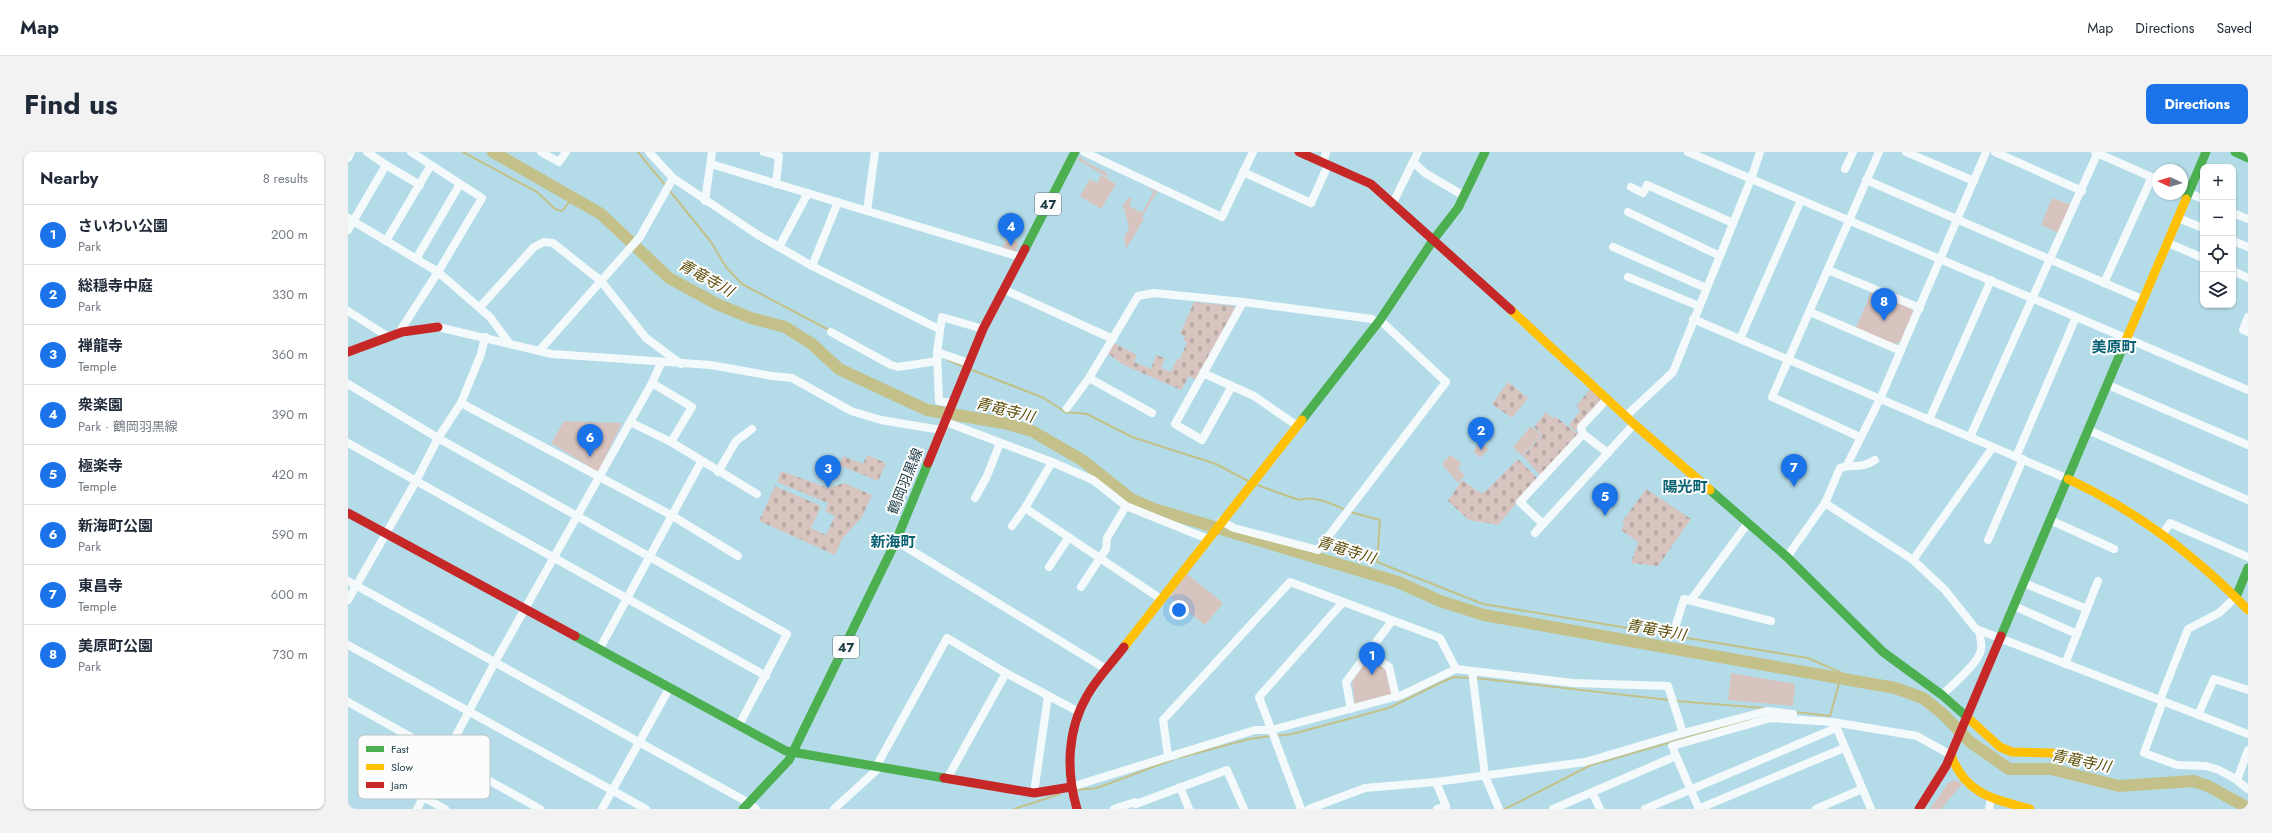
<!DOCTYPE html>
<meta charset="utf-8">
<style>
body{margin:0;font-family:Jost,"Noto Sans JP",sans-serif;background:#f2f2f3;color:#1f2937}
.controls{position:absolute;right:12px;top:12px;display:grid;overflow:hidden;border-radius:8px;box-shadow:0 1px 3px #0004}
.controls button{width:36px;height:36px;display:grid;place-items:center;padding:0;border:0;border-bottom:1px solid #e0e1e3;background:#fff;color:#1f2937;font:20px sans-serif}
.compass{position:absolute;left:1804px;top:12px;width:36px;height:36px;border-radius:50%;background:#fff;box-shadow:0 1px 3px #0004;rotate:274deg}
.you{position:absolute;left:831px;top:458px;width:14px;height:14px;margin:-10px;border:3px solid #fff;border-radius:50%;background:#1a73e8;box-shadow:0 0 0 6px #1a73e833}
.badge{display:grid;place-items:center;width:26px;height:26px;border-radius:50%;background:#1a73e8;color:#fff;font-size:13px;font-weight:700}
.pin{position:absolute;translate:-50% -33px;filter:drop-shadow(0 1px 2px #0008)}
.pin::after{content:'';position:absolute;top:21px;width:14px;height:12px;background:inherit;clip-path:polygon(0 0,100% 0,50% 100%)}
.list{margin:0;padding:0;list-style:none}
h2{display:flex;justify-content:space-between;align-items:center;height:52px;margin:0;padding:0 16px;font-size:17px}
h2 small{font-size:13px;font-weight:400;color:#747a83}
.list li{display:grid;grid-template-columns:26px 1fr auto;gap:12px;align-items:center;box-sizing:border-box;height:60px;padding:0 16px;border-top:1px solid #e0e1e3}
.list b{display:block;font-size:15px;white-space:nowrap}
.list p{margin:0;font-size:13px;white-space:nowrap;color:#747a83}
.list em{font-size:13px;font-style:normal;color:#747a83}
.icon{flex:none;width:22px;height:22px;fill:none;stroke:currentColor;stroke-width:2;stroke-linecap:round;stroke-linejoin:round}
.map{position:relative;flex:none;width:1900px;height:657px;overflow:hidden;border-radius:8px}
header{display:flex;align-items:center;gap:24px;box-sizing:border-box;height:56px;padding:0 20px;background:#fff;border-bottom:1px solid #e0e1e3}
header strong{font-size:19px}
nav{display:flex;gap:22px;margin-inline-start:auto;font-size:14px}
.intro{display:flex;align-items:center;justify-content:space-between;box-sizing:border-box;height:96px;padding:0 24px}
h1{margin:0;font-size:28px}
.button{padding:10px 18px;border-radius:8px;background:#1a73e8;color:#fff;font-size:14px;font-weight:700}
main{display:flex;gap:24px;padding:0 24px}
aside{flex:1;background:#fff;border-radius:8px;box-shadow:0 1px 3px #0004}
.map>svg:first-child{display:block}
</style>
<header>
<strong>Map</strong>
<nav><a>Map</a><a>Directions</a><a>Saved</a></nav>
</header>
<div class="intro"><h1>Find us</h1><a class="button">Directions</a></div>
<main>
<aside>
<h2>Nearby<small>8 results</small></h2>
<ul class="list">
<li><span class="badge">1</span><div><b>さいわい公園</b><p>Park</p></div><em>200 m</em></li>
<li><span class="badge">2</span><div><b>総穏寺中庭</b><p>Park</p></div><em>330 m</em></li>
<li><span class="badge">3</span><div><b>禅龍寺</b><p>Temple</p></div><em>360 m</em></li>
<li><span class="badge">4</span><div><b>衆楽園</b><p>Park · 鶴岡羽黒線</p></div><em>390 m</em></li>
<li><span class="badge">5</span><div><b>極楽寺</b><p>Temple</p></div><em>420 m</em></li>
<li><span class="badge">6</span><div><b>新海町公園</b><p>Park</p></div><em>590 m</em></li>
<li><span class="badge">7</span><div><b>東昌寺</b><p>Temple</p></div><em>600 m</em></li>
<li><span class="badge">8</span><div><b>美原町公園</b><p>Park</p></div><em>730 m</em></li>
</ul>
</aside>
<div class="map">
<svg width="1900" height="657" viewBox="0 0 1900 657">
<defs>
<pattern id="cemetery-stones" width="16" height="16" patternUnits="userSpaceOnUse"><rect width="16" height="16" fill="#d8c4bf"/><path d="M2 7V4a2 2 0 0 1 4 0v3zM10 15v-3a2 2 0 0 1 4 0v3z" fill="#b9a9a6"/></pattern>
</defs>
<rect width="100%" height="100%" fill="#b4dce8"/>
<g fill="url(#cemetery-stones)">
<polygon points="846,150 885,154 887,156 848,228 841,224 833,238 776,213 759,201 766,191 789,203 786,210 803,217 808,203 817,206 813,216 823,220 829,207 832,207 839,190 835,188 837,184 832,182"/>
<polygon points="1160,230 1180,246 1164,266 1144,252"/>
<polygon points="1244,235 1256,247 1227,279 1221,273 1232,259 1229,253"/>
<polygon points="1198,260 1204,266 1208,265 1228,281 1232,277 1232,281 1192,323 1175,304 1194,283 1186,275"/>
<polygon points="519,303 538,311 530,329 491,313 495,304 515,312"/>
<polygon points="1170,307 1189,326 1150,373 1121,368 1100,349 1114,328 1132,341 1137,340"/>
<polygon points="433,319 480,336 496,331 524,343 514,365 494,387 487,403 411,369 427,334 473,354 463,376 478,383 487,364 477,359 480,351 429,330"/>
<polygon points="1298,337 1343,367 1310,414 1283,411 1290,390 1273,378 1277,372 1274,370"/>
</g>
<g fill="#d8c4bf">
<polygon points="733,5 736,9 759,21 760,26 729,7"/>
<polygon points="753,23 768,32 753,57 732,44 742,27 749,31"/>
<polygon points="803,35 810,38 794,65 796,67 778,97 776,85 781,76 775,53 781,45 784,47 781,54 794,61 806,39 802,37"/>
<polygon points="1704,46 1723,53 1711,81 1693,73"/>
<polygon points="660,85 671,91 667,102 654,97"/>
<polygon points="1524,138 1562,153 1565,160 1552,190 1543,193 1507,178"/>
<polygon points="216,269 274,271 250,320 203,291"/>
<polygon points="1183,274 1193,283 1174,304 1165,295"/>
<polygon points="1132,291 1141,297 1132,306 1125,299"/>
<polygon points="1102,303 1113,311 1110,317 1117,323 1110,331 1094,312"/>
<polygon points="839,422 875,451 857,473 822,445"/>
<polygon points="1021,504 1038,517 1045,543 1007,554 1004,530"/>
<polygon points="1383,521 1447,532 1445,554 1380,548"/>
<polygon points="1607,628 1614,632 1593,657 1582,657 1600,631"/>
</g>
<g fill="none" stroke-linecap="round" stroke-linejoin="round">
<g stroke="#c3c189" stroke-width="2">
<polyline points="115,0 189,40 207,57 214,59 225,45"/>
<polyline points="290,0 317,33"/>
<polyline points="321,38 363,90 378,115 394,132 481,178"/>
<polyline points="600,208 614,214"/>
<polyline points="624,218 696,246 717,260 739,262 784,285 868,312 902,330"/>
<path d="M909 333 951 348C966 343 984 352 998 358"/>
<polyline points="1002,360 1032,368 1029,410 1135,452 1322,483"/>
<polyline points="1327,484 1460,506 1494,521 1482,564 1447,560"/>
<polyline points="1127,526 1321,548"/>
<polyline points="1328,549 1415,556"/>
<polyline points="928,584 944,582 1041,556 1094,530 1106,525 1123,526"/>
<polyline points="830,606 901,587 923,584"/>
<polyline points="728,638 749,636 824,608"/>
<polyline points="666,657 712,642"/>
<polyline points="1157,657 1243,613 1401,568"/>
</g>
<polyline stroke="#c3c189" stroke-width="12" points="145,0 253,62 321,126 369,152 403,166 437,175 464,192 491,217 579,258 656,271 684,279 734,308 783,347 806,357 1050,430 1092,449 1136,463 1547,536 1575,546 1595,562 1622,590 1661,617 1703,617 1771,634 1845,629 1860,634 1900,656"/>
<g stroke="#f4fafc" stroke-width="8">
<polyline points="193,0 211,10 218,0"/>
<polyline points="301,0 325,26 410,83 464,114 591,177"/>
<polyline points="416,0 431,4 428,32"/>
<polyline points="736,0 874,65 905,0"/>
<polyline points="1340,0 1900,238"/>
<polyline points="1558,0 1626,29"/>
<polyline points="1647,0 1734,39"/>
<polyline points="1747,0 1810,28"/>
<polyline points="0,6 3,0"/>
<polyline points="1065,10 1077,21 1116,44"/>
<polyline points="975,11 978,0"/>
<polyline points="363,12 672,105"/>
<polyline points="38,13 72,33"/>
<polyline points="1497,17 1505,0"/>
<polyline points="895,20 963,51 980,13"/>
<polyline points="1518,28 1796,148"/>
<polyline points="1283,35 1295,41 1299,33 1385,71"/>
<polyline points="1834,38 1855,47"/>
<polyline points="357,49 364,0"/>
<polyline points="1045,51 1070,0"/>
<polyline points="519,59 527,0"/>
<polyline points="1280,60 1372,104"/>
<polyline points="1885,61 1900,67"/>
<polyline points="0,66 90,120 142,165 161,191"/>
<polyline points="1830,66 1855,76"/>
<polyline points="0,78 38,13 19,0"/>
<polyline points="38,89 83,13"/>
<polyline points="1885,89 1900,95"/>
<polyline points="1820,91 1855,106"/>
<polyline points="431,95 460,41"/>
<polyline points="1265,95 1358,136"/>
<polyline points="68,107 112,32"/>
<polyline points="464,114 490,50"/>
<polyline points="1480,118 1572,156"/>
<polyline points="1885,119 1900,126"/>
<polyline points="1280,125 1351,154"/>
<polyline points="1756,131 1804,25"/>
<polyline points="655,137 765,187"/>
<polyline points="132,155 186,95 196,90 205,91 253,129 298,186 333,212"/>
<polyline points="0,159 39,184"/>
<polyline points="1462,160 1553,199"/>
<polyline points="1900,165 1895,178 1900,180"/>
<polyline points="1345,167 1720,327"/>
<polyline points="90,175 204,202 363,213 424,224 444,226 503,259 533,268 593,278"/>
<polyline points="52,179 90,120 134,46 63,0"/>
<polyline points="483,180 543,213 550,215 589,209"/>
<polyline points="1392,187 1453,48"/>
<polyline points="191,199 292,85 325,26"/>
<polyline points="589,200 621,211"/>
<polyline points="855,221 906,244 948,273"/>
<polyline points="741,226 804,261"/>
<polyline points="304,231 344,255 323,290"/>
<polyline points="0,232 90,286 439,482 391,573"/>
<polyline points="1760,233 1900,293"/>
<polyline points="884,234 854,288 827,272 895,150"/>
<polyline points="113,251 323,363 390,404"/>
<polyline points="604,251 591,249 589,200 594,165 635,177"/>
<polyline points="719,256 741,226 790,144 806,141 895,150 1024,167 1030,171"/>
<polyline points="1278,264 1325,220 1403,27 1412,0"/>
<polyline points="1581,268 1643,128"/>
<polyline points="282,270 323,290 409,342"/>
<polyline points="603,272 704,310 745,328 778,354 860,387"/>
<polyline points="1740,278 1900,348"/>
<polyline points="1235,282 1260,301"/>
<polyline points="1512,285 1424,245 1531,0"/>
<polyline points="1622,285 1750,0"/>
<polyline points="0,291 418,524"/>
<polyline points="1668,305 1728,165"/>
<polyline points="704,310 677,356 813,447"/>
<polyline points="1499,313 1532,247 1638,0"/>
<polyline points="370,320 388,289 404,277"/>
<polyline points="627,346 639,324 652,291"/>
<polyline points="1477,351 1565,408 1597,438 1628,477 1900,582"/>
<polyline points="1702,368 1766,397"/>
<polyline points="873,369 886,376 970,398 1098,230 1032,168"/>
<polyline points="1195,372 1172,350 1235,282 1233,275 1259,247"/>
<polyline points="664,374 677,356"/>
<polyline points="1187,381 1286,272"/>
<polyline points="1814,383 1822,371 1900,405"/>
<polyline points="1640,388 1675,307"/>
<polyline points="548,389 758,517"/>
<path d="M1439 405 1477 351 1492 316C1506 311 1511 318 1527 308"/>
<polyline points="1565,408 1645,295"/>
<polyline points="701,415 721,385"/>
<polyline points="0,429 401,651 408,657"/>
<polyline points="1676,431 1739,457"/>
<polyline points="733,435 758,397 759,386 778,354"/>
<polyline points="0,448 68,329 90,286 113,251 133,202 137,185"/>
<polyline points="1343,448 1400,371"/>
<polyline points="1666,454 1729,482"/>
<polyline points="1325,482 1336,447 1423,469"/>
<polyline points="0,493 298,657"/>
<polyline points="252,496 353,310"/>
<polyline points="1020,500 1041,515 1048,545"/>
<polyline points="1717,512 1750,429"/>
<polyline points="1124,519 1137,624 1151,657"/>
<path d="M1594 543C1604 533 1630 512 1633 498 1634 491 1632 485 1631 479"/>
<polyline points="1812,548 1840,477 1871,461 1888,445"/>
<polyline points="1815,549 1796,601 1829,613 1858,614 1871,618 1886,626 1900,637"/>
<polyline points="0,550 192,657"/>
<polyline points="1003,557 998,530 1044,469"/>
<polyline points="1850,563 1866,527 1900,538"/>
<polyline points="1487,572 1523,657"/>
<polyline points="1335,581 1419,559 1445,562"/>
<polyline points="1324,594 1423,566 1485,570 1569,584 1603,603"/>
<polyline points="1326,599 1351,657"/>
<polyline points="820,604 815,568 942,430 1092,486 1108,517"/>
<polyline points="528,615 599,486 658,521 731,560"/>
<polyline points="600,625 658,521"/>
<polyline points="1889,628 1900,598"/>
<polyline points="1088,630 1098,654 1089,657"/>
<polyline points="723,635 907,578 923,578 1054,543 1108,517 1225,531 1320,534 1335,581 1237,610 1088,630 1017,636 961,657"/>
<polyline points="832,635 841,657"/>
<polyline points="1244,640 1252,657"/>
<polyline points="686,641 700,544"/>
<polyline points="75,645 97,657"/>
<polyline points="69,657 147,510 304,231 313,211"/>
<polyline points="254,657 322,535"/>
<polyline points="486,657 532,615"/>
<polyline points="766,657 787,650 788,652 879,618 896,657"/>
<polyline points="953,657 911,545 995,450"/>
<polyline points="1205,657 1328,604"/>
<polyline points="1297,657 1488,576"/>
<polyline points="1350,657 1496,596"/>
<polyline points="1468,657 1514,637"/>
<polyline points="1641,657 1643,646"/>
</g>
<g stroke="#4caf50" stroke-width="9">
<polyline points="1887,0 1900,6"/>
<polyline points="1838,47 1858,0"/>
<polyline points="677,97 727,0"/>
<polyline points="954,268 1032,168 1086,87 1110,56 1137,0"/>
<polyline points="1362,338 1439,405 1535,500 1594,543 1620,566"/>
<polyline points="1888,445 1900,416"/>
<polyline points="227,484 438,599 596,626"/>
<polyline points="1653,484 1778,188"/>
<polyline points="395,657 441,608 548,389 580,311"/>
</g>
<g stroke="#ffc107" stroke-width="9">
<polyline points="1163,158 1286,272 1362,338"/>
<polyline points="1778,188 1838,47"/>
<path d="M1720 327C1789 359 1847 403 1900 458"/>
<polyline points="776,495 954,268"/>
<polyline points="1620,566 1652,595 1664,600 1703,601 1727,606"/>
<path d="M1603 603C1617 642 1645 647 1682 657"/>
</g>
<g stroke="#c62828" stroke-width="9">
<polyline points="951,0 1023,32 1163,158"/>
<polyline points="0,200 54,180 90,175"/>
<polyline points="580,311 635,177 677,97"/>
<polyline points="0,361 227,484"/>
<polyline points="596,626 686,641 723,635"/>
<path d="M729 657C718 620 719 578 739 544 748 527 764 511 776 495"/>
<polyline points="1571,657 1598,614 1653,484"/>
</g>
</g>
<g text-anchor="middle" stroke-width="4" stroke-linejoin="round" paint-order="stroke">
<g fill="#fcfcfc" stroke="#61767c" stroke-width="1">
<rect x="687" y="41" width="26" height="22" rx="3"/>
<rect x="485" y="484" width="26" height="22" rx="3"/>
</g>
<g font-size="13" font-weight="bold" fill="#1e3d45">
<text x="700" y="57">47</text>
<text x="498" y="500">47</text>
</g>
<g font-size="14" fill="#1e3d45" stroke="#fcfcfc">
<text transform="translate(557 329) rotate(-68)" y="5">鶴岡羽黒線</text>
</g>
<g font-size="15" font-style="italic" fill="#5b4d07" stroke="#fcfcfc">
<text transform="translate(358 126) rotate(29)" y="5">青竜寺川</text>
<text transform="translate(657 258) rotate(14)" y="5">青竜寺川</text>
<text transform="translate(998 398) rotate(17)" y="5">青竜寺川</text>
<text transform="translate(1308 478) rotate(10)" y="5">青竜寺川</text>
<text transform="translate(1733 609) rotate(12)" y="5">青竜寺川</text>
</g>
<g font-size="15" font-weight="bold" fill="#086173" stroke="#fcfcfc">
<text x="1766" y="200">美原町</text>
<text x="1337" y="340">陽光町</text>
<text x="545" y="395">新海町</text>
</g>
</g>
<rect x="10" y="583" width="132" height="64" rx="6" fill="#fcfcfc" stroke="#b9c3c5" stroke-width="1"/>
<rect x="18" y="594" width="18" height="6" fill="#4caf50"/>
<rect x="18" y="612" width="18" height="6" fill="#ffc107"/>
<rect x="18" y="630" width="18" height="6" fill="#c62828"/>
<g font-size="11" fill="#1e3d45">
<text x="43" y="601">Fast</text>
<text x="43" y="619">Slow</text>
<text x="43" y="637">Jam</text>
</g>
</svg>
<div class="controls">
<button>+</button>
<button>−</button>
<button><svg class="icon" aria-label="locate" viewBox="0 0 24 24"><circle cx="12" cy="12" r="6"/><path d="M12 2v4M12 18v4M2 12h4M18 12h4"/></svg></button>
<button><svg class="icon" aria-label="layers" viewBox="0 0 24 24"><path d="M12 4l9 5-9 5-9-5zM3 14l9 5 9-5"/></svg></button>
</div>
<svg class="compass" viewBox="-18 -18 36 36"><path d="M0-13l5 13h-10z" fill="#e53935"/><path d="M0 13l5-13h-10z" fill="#747a83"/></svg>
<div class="you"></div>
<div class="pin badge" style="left:1024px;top:523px">1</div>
<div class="pin badge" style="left:1133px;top:298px">2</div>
<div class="pin badge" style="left:480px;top:336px">3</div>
<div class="pin badge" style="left:663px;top:94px">4</div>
<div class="pin badge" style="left:1257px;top:364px">5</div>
<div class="pin badge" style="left:242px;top:305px">6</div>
<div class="pin badge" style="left:1446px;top:335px">7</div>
<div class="pin badge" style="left:1536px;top:169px">8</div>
</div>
</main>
